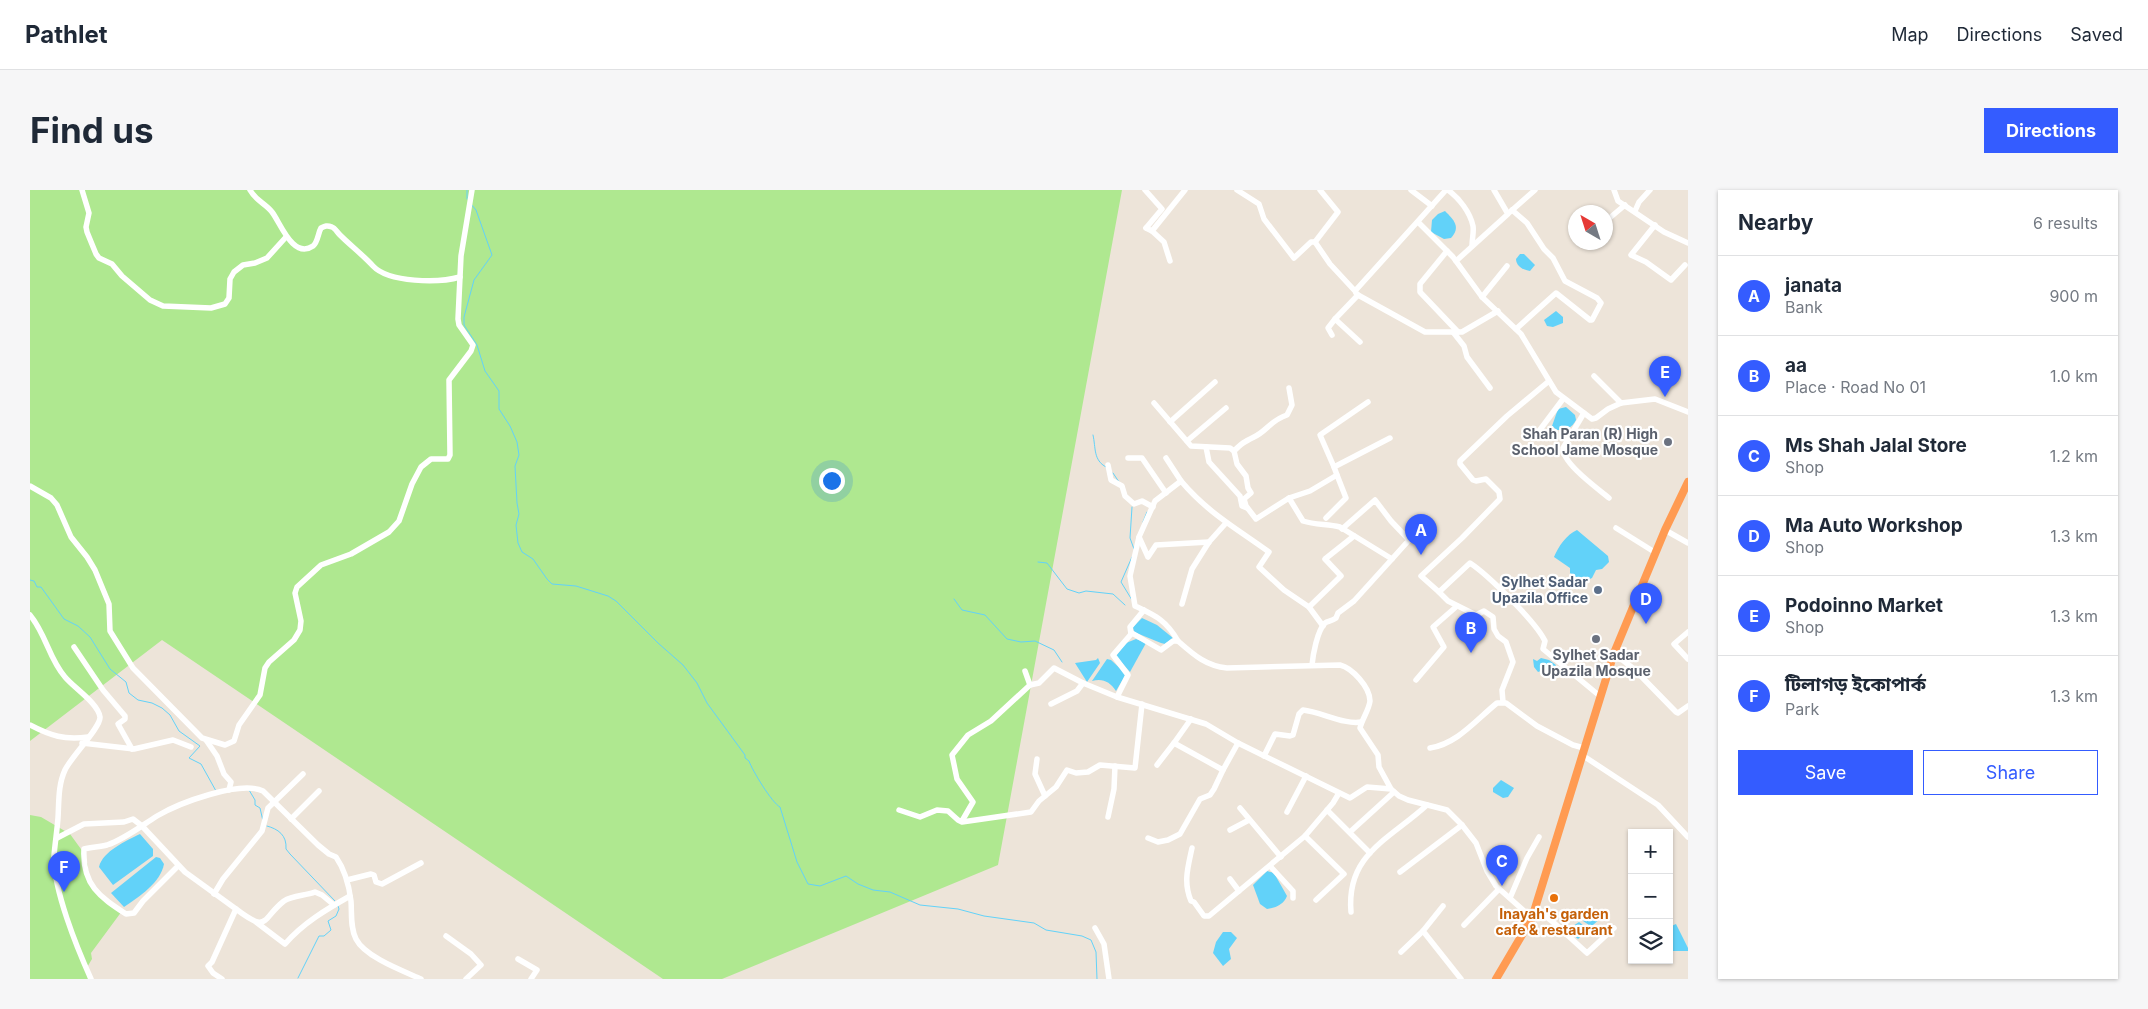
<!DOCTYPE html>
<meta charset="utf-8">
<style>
body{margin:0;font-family:Inter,"Noto Sans Bengali",sans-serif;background:#f6f6f7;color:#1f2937}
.controls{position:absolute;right:15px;bottom:15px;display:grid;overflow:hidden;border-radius:0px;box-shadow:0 1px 4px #0004}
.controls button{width:45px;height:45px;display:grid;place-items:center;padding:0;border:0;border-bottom:1px solid #e0e1e3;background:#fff;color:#1f2937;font:25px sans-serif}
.compass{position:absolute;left:1538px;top:15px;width:45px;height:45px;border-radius:50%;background:#fff;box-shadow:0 1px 4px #0004;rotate:321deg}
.you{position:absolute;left:801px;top:290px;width:18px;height:18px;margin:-12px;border:4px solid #fff;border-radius:50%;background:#1a73e8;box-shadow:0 0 0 8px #1a73e833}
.badge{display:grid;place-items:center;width:32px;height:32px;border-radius:50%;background:#345cff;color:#fff;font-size:16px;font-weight:700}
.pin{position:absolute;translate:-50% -41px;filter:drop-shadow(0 1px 2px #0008)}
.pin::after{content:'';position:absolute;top:26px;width:18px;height:15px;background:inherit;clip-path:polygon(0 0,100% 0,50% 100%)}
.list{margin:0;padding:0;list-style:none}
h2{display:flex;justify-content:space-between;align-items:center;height:65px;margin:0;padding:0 20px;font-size:21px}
h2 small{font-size:16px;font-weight:400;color:#747a83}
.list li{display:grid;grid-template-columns:32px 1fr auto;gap:15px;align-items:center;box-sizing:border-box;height:80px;padding:0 20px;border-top:1px solid #e0e1e3}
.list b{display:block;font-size:19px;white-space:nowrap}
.list p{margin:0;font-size:16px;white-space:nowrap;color:#747a83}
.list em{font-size:16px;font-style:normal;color:#747a83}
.actions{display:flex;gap:10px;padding:15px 20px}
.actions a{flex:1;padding:11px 0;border:1px solid #345cff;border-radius:0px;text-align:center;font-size:18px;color:#345cff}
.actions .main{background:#345cff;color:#fff}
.icon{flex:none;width:28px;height:28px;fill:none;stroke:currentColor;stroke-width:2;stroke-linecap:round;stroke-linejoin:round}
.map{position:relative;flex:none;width:1658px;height:789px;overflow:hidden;border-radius:0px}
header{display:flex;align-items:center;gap:30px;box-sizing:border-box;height:70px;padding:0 25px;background:#fff;border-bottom:1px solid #e0e1e3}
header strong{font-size:24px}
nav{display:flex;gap:28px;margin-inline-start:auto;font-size:18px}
.intro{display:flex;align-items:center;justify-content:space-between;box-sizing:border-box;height:120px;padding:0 30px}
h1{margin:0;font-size:35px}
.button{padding:12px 22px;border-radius:0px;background:#345cff;color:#fff;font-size:18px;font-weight:700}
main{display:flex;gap:30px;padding:0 30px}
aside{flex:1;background:#fff;border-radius:0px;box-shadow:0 1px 4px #0004}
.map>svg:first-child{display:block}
</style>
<header>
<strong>Pathlet</strong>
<nav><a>Map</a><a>Directions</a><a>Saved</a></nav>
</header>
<div class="intro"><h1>Find us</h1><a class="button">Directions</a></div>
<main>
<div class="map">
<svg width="1658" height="789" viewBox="0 0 1658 789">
<rect width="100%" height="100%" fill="#ede4d9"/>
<g fill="#afe890">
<polygon points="0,0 1092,0 968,675 692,789 633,789 132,450 0,551"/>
<polygon points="0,625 11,627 40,644 56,666 60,692 63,697 92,721 61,763 62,769 56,779 58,789 0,789"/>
</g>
<g fill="#62d2f9">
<path d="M1415 21C1424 30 1431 37 1421 48L1414 49 1401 42 1402 30 1408 24Z"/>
<path d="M1490 64H1494L1505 75 1500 81C1493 80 1486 76 1486 69Z"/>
<polygon points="1526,121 1533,127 1533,133 1523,137 1517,136 1514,130"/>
<path d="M1536 217 1545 225 1546 230C1542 238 1536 240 1527 240L1522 236 1528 219Z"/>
<path d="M1547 340 1578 366 1579 372 1572 379 1566 380 1562 388 1553 392 1540 383V378L1524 367C1528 357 1537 344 1547 340Z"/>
<polygon points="1112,428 1127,435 1143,448 1135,454 1131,453 1104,442 1103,437"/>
<polygon points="1106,449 1116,453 1100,482 1086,466 1096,453"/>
<polygon points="1068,468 1070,473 1057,492 1045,473 1066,470"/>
<polygon points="1511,468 1519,470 1526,475 1517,486 1511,481 1508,482 1504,477 1503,469 1507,471"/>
<path d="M1077 469 1081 470 1096 484 1086 501C1080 492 1073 488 1062 491Z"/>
<polygon points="1471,590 1484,598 1478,607 1473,608 1463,602 1463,598"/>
<path d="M110 644 123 659V666L83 695 69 677C73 661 96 651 110 644Z"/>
<path d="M126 667 130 668 134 674C131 692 109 707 94 717L81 703Z"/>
<path d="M1237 681 1244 683 1257 706C1254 714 1246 718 1237 719L1230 714 1223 695Z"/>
<polygon points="1565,720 1570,725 1571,728 1563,735 1559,735 1553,731 1558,723"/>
<polygon points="1549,732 1557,738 1553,745 1548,749 1537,740"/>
<polygon points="1646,734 1658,758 1658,761 1639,761 1639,737"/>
<polygon points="1193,742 1201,742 1207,748 1199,759 1201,769 1193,776 1183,763 1186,752"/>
</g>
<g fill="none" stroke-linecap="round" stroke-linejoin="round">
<g stroke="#62d2f9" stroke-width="1">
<polyline points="437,0 437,9"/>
<path d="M441 14 446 20 462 65 444 90 434 127V135L447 155 455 181 469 201V219L480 236 487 252 489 265 485 276 487 313 489 324 486 335 488 353 492 362 503 369 517 389 522 394 546 396 578 406 586 411 628 453 653 475 667 493 677 513 715 565V568L719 571C722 580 742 613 750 617L767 672 778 694 790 696 816 686 828 694 843 700 860 702 890 715 928 719 954 726 1004 733 1016 740 1052 746 1061 750 1066 762 1067 789"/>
<path d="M1063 245C1066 258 1063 270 1076 277"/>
<polyline points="1083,283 1089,292"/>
<polyline points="1102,317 1100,348 1104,359"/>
<polyline points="1113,332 1117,322"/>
<polyline points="1008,372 1017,373 1037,399 1049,403 1056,401 1083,404 1095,415"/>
<polyline points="0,390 4,391 7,397 11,397 34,429 48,436 60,447 80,479 96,492 99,503 108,510 122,513 132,518 140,525 149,541 170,556 159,568 171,574 186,601"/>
<polyline points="924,409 932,420 955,425 977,449 991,452 1005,451 1024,460 1032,472"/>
<polyline points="1102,410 1091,392 1102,367"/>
<polyline points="219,600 225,610 225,615 230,618 233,631"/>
<path d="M237 636C248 639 257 645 256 659L260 664 305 711"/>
<polyline points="268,788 289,746 294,746 301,740 298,731 306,726 309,719 308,716"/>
</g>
<g stroke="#fff" stroke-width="5.5">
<polyline points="52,0 59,23 56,37 57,42 66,64 69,68 82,74 92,86 120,110 133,116 181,118 195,114 199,108 200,89 204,82 213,75 225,73 237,68 256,47"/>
<path d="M220 0C226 11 235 13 242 22 250 32 263 70 283 56 288 52 288 43 291 38 295 36 297 35 302 37 305 38 307 42 310 45 321 56 333 65 343 76 359 93 409 93 430 87"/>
<polyline points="1115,0 1132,19 1116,38"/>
<polyline points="1207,0 1229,14 1234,29 1264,68 1281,52 1285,52 1300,74 1325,101 1416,0"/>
<polyline points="1381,0 1402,16"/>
<path d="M1418 0C1429 8 1440 22 1443 36 1444 42 1442 49 1442 56"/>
<polyline points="1584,0 1588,11 1634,42 1658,53"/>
<polyline points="1482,20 1497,33 1514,59 1523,68 1535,91 1567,108 1571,113 1562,130 1560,130 1526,103 1486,139"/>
<polyline points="1605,21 1609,12 1620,0"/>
<polyline points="1480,22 1505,0"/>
<polyline points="1576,31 1595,15"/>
<polyline points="1388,32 1423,67 1452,107 1491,144 1526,202 1562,229 1566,228 1578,219 1591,213 1625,209 1658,222"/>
<polyline points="1625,35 1601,65 1616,72 1641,90 1655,75"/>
<polyline points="1116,38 1122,41 1155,0"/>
<polyline points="1122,41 1134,52 1140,71"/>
<polyline points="1285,52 1308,22 1290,0"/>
<polyline points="1417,61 1390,94 1390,102 1428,142"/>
<polyline points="1426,71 1478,24 1464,0"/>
<polyline points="1326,103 1328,105 1305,129 1330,152"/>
<polyline points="1328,105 1395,142 1432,142 1468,121"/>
<polyline points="1452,107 1477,76"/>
<polyline points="1423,142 1434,156 1437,167 1460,198"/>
<polyline points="1302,145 1298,138 1305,129"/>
<polyline points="1564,186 1591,213"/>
<path d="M1519 191 1477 226 1430 271V274L1443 290 1446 291 1456 289 1469 302 1470 309 1432 348 1391 386 1409 402 1440 373C1458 385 1506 432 1515 451L1513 459 1571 507"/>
<path d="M1124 213 1161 256 1200 258 1204 261 1207 274 1216 286 1218 298 1221 303 1214 309 1216 316 1226 329 1259 308 1273 331C1285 335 1297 334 1310 337L1362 369 1379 350"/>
<path d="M1554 223 1533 258C1532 273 1567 298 1579 308"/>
<polyline points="1140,232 1185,192"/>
<polyline points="1509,241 1533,209"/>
<polyline points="1157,251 1196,218"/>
<polyline points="1176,257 1179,272 1210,306 1212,316 1217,318"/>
<path d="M1204 261C1212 253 1214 252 1224 247 1237 241 1241 230 1257 225L1262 215 1259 198"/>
<polyline points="1098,268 1112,268 1136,303"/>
<polyline points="1136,268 1151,291"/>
<polyline points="1078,275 1081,290 1092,296 1095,306 1104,314 1112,311 1123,317"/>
<polyline points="1304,277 1290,245 1338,212"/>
<polyline points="0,296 21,308 27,315 41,347 57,367 65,380 79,414 80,441 103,478 172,548 195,555 204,551 209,535 230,505 235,478 239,472 264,450 270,440 271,431 265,403 267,397 291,375 321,364 359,342 369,331 382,294 391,277 401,269 418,269 420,265 419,190 441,161 443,155 429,135 428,129 431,66 442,0"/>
<polyline points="1259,308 1280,301 1307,285 1304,277 1360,248"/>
<polyline points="1296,328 1316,308 1307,285"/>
<polyline points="1586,338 1626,363"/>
<polyline points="1312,339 1345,310 1361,331 1379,350 1393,335"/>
<polyline points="1635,340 1658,353"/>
<path d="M1109 347 1100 386 1105 416C1126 426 1136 430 1148 451"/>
<path d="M1179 352 1126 355 1118 367 1109 347 1125 311 1151 291C1178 323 1206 338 1239 362L1229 377 1254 400 1279 417 1293 436"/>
<polyline points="1409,402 1418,411 1446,425 1454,421 1463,427 1464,439 1468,446 1476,452 1483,472 1472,500 1473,512"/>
<polyline points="1152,414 1162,379 1179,352 1196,333"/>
<polyline points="1279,417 1311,386 1295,369 1324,346"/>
<path d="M0 425C16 444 19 469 35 487 44 498 68 513 70 527 71 537 41 567 35 580 28 595 29 612 28 628 27 641 25 653 24 666 23 699 47 758 61 789"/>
<polyline points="1658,442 1644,454 1658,469"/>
<polyline points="1101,444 1100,437 1114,420"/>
<polyline points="44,457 73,500 95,526 95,529 88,534 102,559"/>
<polyline points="1584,463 1605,480 1646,522 1648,523 1658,516"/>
<path d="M1282 475C1283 465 1287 441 1295 433 1298 431 1302 431 1306 428L1308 423 1324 411 1362 369"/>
<polyline points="995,481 1000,495 1009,493 1024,478 1053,493"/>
<polyline points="1386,490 1414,457 1403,437 1427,416"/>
<polyline points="1021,514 1047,501 1053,493 1087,507"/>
<polyline points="1161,529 1144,553 1193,580 1208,553"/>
<path d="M0 535C21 546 34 550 58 547"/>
<polyline points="176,550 187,566 194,584 201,592 199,600"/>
<polyline points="52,553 104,559 143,550 161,557"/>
<path d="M1400 558C1427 554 1446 530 1467 513H1476L1507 536 1543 555 1554 558"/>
<polyline points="1552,565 1628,615 1658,647"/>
<path d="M1234 566 1245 544 1260 546 1263 545 1269 524 1273 520C1291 522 1315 535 1331 532"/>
<polyline points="1007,569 1005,584 1015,606"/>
<polyline points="1127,575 1144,553"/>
<path d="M1361 599 1337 597 1320 608 1208 553 1176 534 1087 507 1098 485 1083 465 1102 443 1131 460 1143 451H1148C1164 465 1176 476 1197 478L1310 475C1322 478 1340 497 1340 511 1339 520 1332 529 1330 538L1348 565 1349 577 1361 599 1369 606 1378 610 1417 620 1432 635 1446 653 1457 681 1466 696 1502 728"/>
<polyline points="1210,618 1251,667"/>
<polyline points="869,620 890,627 907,620 918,621 928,630 932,632 1001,622 1009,611 1026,597 1037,580 1046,583 1058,582 1070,575 1105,578 1112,514"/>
<polyline points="1297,620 1340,663"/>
<polyline points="1257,622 1276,586"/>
<polyline points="1078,627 1084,599 1085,576"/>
<polyline points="261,629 289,601"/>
<polyline points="932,631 943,612 927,589 922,565 938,545 961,531 1000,495"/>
<polyline points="1200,640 1219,630"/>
<polyline points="1320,642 1364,602"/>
<polyline points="1275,646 1314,684 1286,710"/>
<polyline points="27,648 54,634 94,632 103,629 112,636 155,682 206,719 182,772 178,776 183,783 192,789"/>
<polyline points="1118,648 1128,652 1138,650 1150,644 1170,609 1180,605 1184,599 1193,580"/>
<path d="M1162 658C1158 677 1153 692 1161 711L1164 712 1174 726H1179L1275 646 1303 613 1309 603"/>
<path d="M148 676 113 711 104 723 96 724C70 707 52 695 54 659 62 657 70 657 77 655 95 649 111 636 127 626 149 613 210 590 233 601L288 655 299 664 306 667C315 680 319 695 321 711 322 723 320 737 326 749 335 767 373 781 391 789"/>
<polyline points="1240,676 1263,701 1263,708"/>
<polyline points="1370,682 1432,635"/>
<polyline points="1200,689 1209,701"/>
<polyline points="317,690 341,684 344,685 346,692 352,694 391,673"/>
<polyline points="184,704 193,689 232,641 238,618 273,584"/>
<polyline points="1480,708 1497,668 1509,647"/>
<polyline points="1413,716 1393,741 1431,789"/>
<polyline points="1505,718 1523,732 1557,763 1584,738"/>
<path d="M206 719C239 744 231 729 254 711 263 705 275 706 285 702L292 705 304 715"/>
<path d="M1321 722C1316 664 1360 649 1397 615"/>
<path d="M226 732 255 754C273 733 297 719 320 706"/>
<polyline points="1434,735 1469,699"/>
<polyline points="1065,738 1074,754 1079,789"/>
<polyline points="416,746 441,764 451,775 436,789"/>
<polyline points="1371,762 1393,741"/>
<polyline points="488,769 507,780 501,789"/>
</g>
<polyline stroke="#ff9b52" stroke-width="8" points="1466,789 1502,728 1584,463 1635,340 1658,292"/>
</g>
<g fill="#6b7280" stroke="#fff" stroke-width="2">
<circle cx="1638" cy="252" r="5"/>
<circle cx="1566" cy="449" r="5"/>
</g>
<circle fill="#5c6f8a" stroke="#fff" stroke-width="2" cx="1568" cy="400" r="5"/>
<circle fill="#e8710a" stroke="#fff" stroke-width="2" cx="1524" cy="708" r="5"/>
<g text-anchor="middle" stroke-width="4.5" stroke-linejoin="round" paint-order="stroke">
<g font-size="14" font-weight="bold" fill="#5b616d" stroke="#fff" text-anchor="end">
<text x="1628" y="249">Shah Paran (R) High<tspan x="1628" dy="16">School Jame Mosque</tspan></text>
<text x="1566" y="470" text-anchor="middle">Sylhet Sadar<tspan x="1566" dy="16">Upazila Mosque</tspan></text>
</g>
<g font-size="14" font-weight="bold" fill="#4e5e75" stroke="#fff" text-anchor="end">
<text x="1558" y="397">Sylhet Sadar<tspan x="1558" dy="16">Upazila Office</tspan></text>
</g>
<g font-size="14" font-weight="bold" fill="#c56008" stroke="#fff">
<text x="1524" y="729">Inayah's garden<tspan x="1524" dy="16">cafe &amp; restaurant</tspan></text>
</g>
</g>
</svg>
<div class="controls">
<button>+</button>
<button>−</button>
<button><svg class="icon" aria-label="layers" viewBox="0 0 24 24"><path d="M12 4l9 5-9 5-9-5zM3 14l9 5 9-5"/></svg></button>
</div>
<svg class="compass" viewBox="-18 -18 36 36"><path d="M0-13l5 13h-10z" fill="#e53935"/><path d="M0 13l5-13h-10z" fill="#747a83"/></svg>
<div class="you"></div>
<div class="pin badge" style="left:1391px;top:365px">A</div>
<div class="pin badge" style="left:1441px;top:463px">B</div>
<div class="pin badge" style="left:1472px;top:696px">C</div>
<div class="pin badge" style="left:1616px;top:434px">D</div>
<div class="pin badge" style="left:1635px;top:207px">E</div>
<div class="pin badge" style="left:34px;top:702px">F</div>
</div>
<aside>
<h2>Nearby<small>6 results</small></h2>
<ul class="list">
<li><span class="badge">A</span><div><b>janata</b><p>Bank</p></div><em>900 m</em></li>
<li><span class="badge">B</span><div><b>aa</b><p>Place · Road No 01</p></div><em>1.0 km</em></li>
<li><span class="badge">C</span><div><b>Ms Shah Jalal Store</b><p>Shop</p></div><em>1.2 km</em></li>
<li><span class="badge">D</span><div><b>Ma Auto Workshop</b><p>Shop</p></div><em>1.3 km</em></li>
<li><span class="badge">E</span><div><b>Podoinno Market</b><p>Shop</p></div><em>1.3 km</em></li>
<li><span class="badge">F</span><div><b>টিলাগড় ইকোপার্ক</b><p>Park</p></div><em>1.3 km</em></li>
</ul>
<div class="actions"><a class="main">Save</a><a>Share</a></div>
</aside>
</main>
